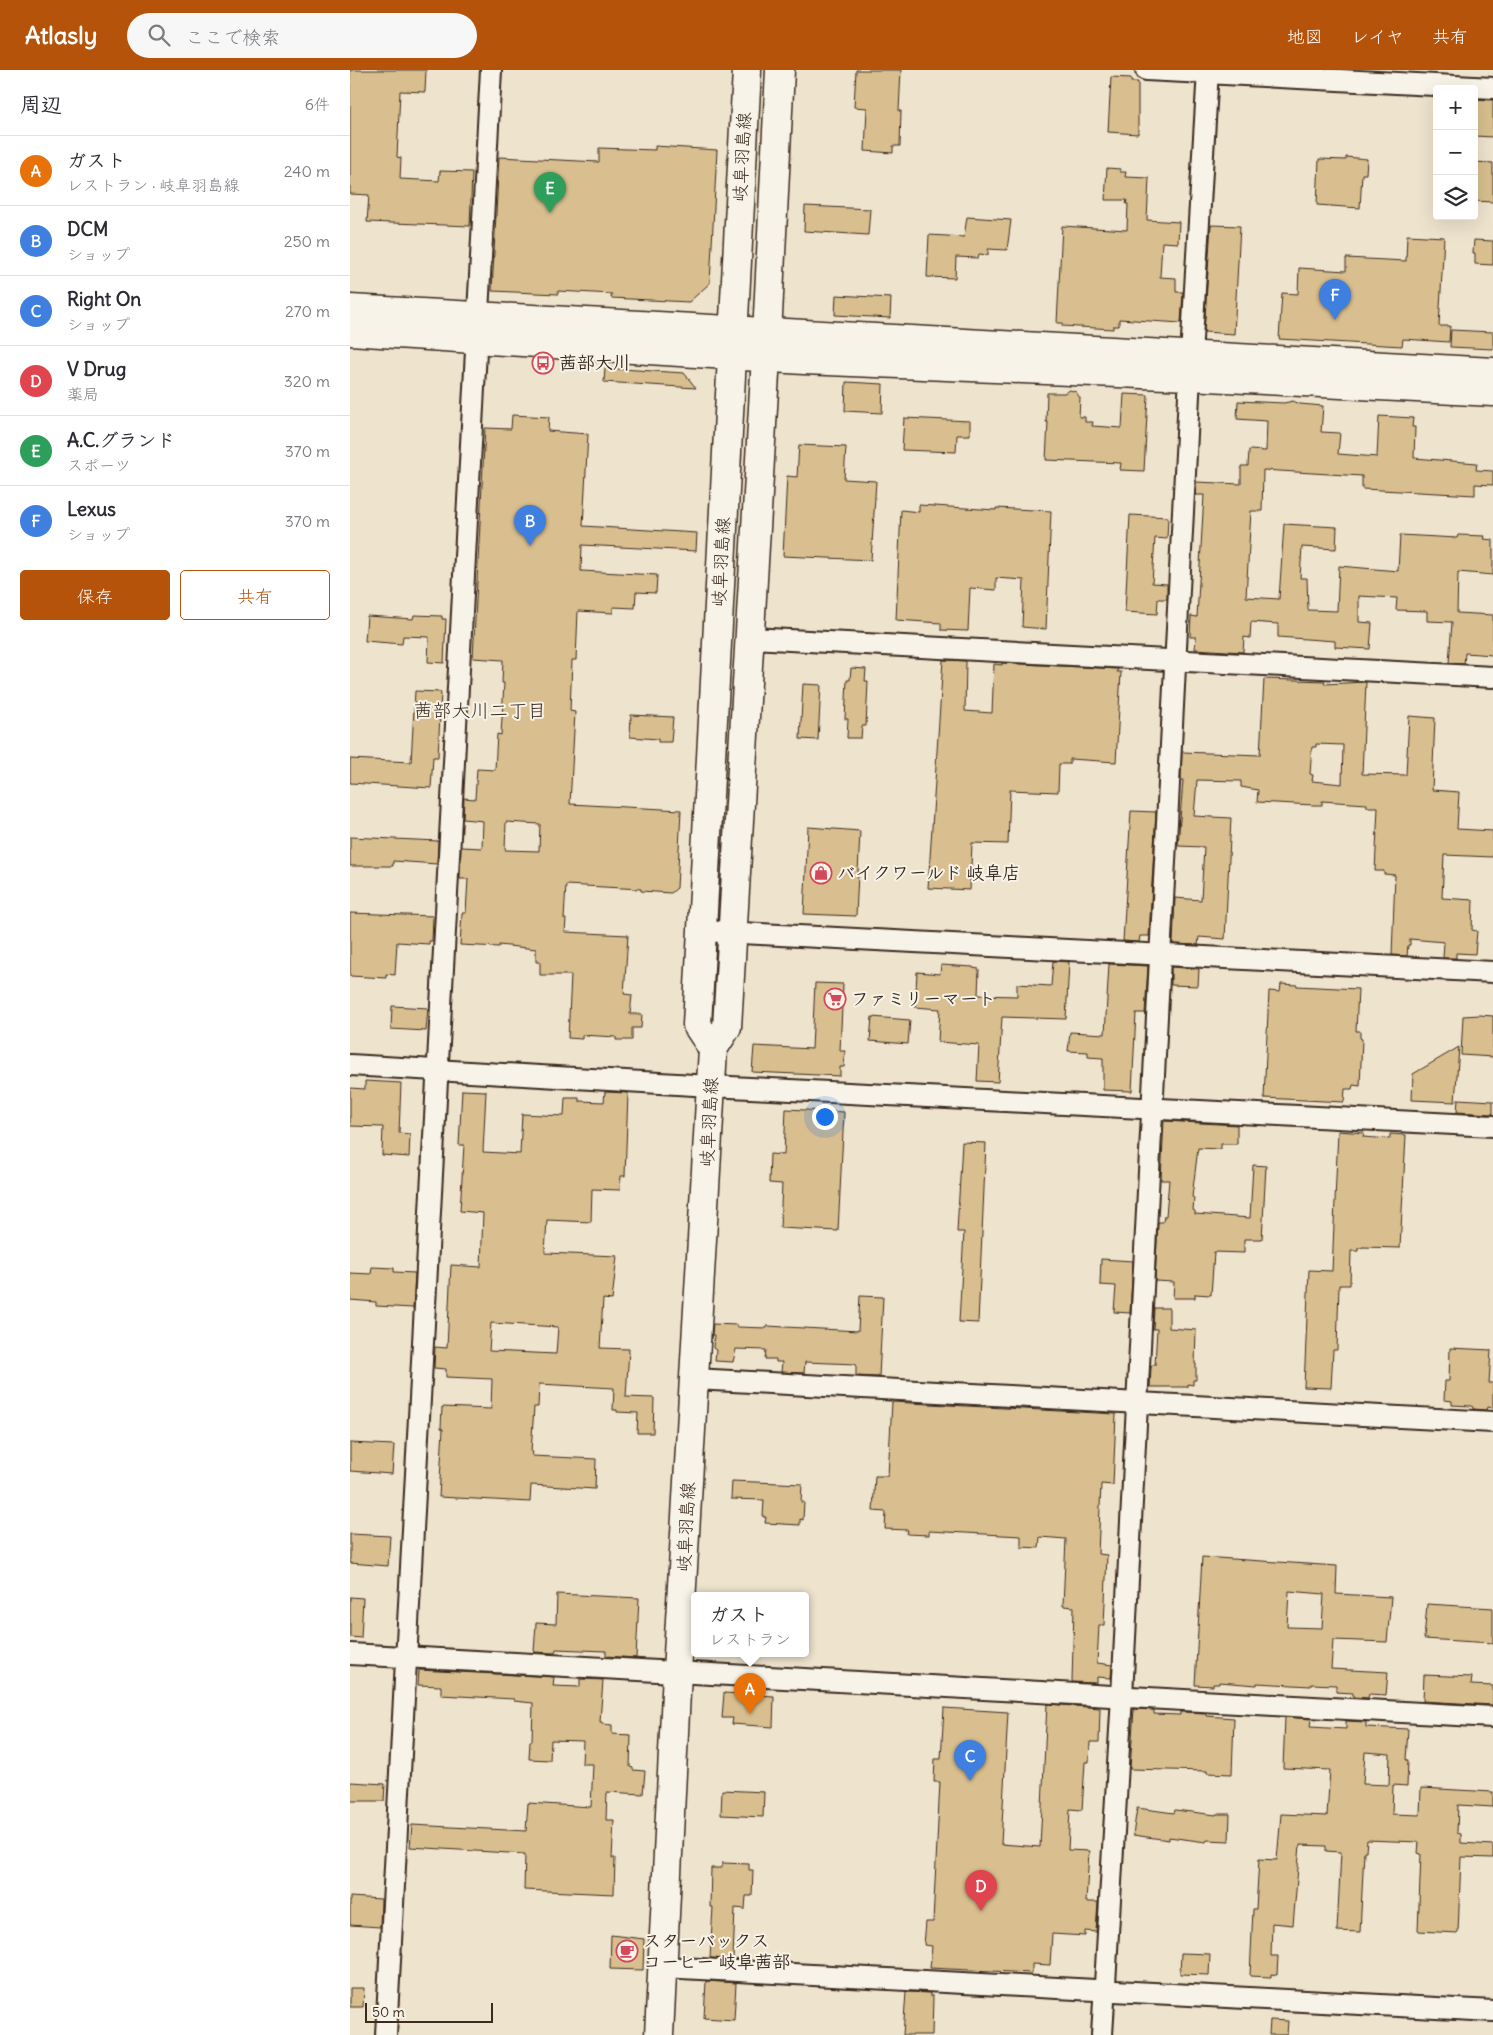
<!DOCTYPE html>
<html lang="ja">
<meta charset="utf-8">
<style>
body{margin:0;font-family:Delius,"Klee One",sans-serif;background:#f7f7f7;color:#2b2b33}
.controls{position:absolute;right:15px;top:15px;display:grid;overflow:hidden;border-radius:5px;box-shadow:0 5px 20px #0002}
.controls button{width:45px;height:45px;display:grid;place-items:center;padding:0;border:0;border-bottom:1px solid #e1e1e2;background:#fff;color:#2b2b33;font:25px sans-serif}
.scale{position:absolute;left:15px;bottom:12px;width:128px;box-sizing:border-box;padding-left:5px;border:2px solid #3b2a1e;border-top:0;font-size:14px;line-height:18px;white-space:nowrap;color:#3b2a1e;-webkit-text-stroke:4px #f7f3e8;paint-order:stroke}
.you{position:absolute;left:474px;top:1046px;width:18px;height:18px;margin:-12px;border:4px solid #fff;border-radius:50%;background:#1a73e8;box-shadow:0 0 0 8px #1a73e833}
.badge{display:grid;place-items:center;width:32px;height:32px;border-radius:50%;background:#b45309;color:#fff;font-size:16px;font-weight:700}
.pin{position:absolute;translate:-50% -41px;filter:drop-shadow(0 1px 2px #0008)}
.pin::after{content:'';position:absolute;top:26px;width:18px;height:15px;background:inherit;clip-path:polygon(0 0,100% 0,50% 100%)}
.popup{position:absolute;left:341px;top:1522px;width:118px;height:65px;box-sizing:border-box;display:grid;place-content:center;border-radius:5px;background:#fff;filter:drop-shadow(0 1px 4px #0005);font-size:16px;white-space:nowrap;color:#7c7c81}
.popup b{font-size:19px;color:#2b2b33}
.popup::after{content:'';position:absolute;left:50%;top:100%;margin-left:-10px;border:10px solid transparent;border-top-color:#fff}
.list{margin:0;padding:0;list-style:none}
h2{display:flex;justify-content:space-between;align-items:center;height:65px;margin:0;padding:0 20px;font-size:21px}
h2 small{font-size:16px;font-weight:400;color:#7c7c81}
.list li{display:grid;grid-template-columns:32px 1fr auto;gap:15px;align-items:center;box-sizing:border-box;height:70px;padding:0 20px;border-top:1px solid #e1e1e2}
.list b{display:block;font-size:19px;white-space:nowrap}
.list p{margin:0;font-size:16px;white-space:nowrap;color:#7c7c81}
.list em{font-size:16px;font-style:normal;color:#7c7c81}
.actions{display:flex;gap:10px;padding:15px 20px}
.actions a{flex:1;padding:11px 0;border:1px solid #b45309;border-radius:5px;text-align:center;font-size:18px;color:#b45309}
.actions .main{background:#b45309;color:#fff}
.icon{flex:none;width:28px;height:28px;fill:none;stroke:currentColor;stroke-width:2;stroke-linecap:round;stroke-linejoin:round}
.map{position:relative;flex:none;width:1143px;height:1965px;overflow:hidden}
header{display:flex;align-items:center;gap:30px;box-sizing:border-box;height:70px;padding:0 25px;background:#b45309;color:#fff}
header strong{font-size:24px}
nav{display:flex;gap:28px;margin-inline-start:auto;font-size:18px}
.search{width:350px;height:45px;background:#f7f7f7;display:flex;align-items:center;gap:12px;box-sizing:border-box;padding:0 18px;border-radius:28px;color:#7c7c81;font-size:19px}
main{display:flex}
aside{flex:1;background:#fff}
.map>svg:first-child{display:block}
</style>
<header>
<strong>Atlasly</strong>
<div class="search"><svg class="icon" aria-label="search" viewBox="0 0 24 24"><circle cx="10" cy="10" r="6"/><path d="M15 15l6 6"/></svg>ここで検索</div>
<nav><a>地図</a><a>レイヤ</a><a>共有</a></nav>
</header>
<main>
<aside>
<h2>周辺<small>6件</small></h2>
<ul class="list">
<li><span class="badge" style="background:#e8710a">A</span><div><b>ガスト</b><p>レストラン · 岐阜羽島線</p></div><em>240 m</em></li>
<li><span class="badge" style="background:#3f7fe0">B</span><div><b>DCM</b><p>ショップ</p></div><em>250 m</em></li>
<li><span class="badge" style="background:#3f7fe0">C</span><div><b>Right On</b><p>ショップ</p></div><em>270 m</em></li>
<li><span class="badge" style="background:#e0444e">D</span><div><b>V Drug</b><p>薬局</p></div><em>320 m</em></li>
<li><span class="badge" style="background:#2e9e5b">E</span><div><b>A.C.グランド</b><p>スポーツ</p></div><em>370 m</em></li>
<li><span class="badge" style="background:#3f7fe0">F</span><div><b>Lexus</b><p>ショップ</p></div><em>370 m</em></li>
</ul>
<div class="actions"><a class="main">保存</a><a>共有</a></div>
</aside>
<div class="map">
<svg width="1143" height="1965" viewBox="0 0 1143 1965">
<rect width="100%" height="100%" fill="#eee3cd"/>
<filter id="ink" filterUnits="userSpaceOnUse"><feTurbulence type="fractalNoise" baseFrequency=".02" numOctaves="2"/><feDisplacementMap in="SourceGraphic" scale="10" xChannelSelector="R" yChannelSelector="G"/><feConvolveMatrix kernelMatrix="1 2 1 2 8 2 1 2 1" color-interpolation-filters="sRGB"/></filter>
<g filter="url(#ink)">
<g fill="#d9bf8f" stroke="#3b2a1e" fill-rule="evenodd">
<polygon points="0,0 76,0 75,22 50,21 47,87 51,88 50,109 89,111 90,101 122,102 120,156 17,152 19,125 0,124"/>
<polygon points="506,0 551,0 549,41 551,41 550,76 543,76 543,83 515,81 517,38 504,37"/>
<polygon points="761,7 781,8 781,12 788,12 788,64 758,62"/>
<polygon points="1124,29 1143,30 1143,67 1124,66"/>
<polygon points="305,76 367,80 360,213 339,232 261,228 262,224 208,221 208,224 142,221 149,87 249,92 249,78 305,80"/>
<polygon points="996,87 1017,89 1016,104 1012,104 1010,138 967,135 969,89 996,90"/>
<polygon points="1124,92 1143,93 1143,132 1124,131"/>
<polygon points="757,98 770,99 770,102 776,102 775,107 799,108 797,150 829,152 828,173 812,172 810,207 826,208 826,222 833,222 831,253 769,249 769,256 763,256 763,259 712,256 713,253 707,253 712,156 777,160 778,134 776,134 777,130 755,130"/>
<polygon points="455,136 520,139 518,165 454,161"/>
<polygon points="617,147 661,150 657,180 638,179 638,185 629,184 628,188 606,187 605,208 577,207 579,165 614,167"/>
<polygon points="861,155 890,156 884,264 854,262"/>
<polygon points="1057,165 1094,167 1089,256 1100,256 1099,272 1053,269 1052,276 929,269 932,223 948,224 949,198 996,201 996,188 1056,191"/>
<polygon points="1124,170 1143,171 1143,195 1125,194 1125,183 1123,183"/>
<polygon points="486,225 541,228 540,248 485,245"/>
<polygon points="1101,260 1143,262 1143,279 1100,277"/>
<polygon points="255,298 334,303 346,318 254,312"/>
<polygon points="496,312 533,314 532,343 495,341"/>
<polygon points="720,320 726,322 730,328 729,347 735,347 735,352 743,352 742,356 772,358 774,324 798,325 794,401 770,400 771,393 696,390 698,352 696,352 697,323 714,323"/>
<polygon points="888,331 934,333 943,331 950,334 973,336 971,362 990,363 988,384 1027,387 1029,346 1063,348 1062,357 1065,357 1064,388 1127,393 1126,400 1143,401 1143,415 1125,414 1125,425 1012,419 1012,406 913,400 912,441 901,441 896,527 929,529 934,454 987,457 986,479 952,477 950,508 957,508 958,540 987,541 989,496 1048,501 1050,465 1107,468 1108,465 1135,466 1134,469 1143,470 1143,505 1108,502 1107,543 1143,545 1143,585 1115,583 1114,594 1099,593 1102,552 1077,551 1077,541 1046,540 1047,528 1009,526 1009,552 1022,553 1020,579 985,577 985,571 928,567 928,554 901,552 900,568 894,567 893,582 845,579 846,567 840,567 841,546 847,547 854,425 846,425 846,412 891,414 891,396 898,396 899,380 916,381 917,351 887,349"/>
<path d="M162 345 199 347 198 361 238 364 233 456 347 463 346 481 232 475 231 501 307 505 306 523 286 522 285 538 263 537V543L228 541 226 590H222L220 641 225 642 220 734 331 740 327 818 321 823 291 821V819L216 815 214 849H216L215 862 278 865 274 924 282 925 280 944H292L291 958H282V970H266V967L232 965V969L218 968 221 905H190V892H186V879L149 875V877L110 875 112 843H116L118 809H110L111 777 132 778 133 751 113 749 114 728 125 729 127 699 145 700 147 664 151 665 154 613H152L153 590 123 588 135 358 161 359ZM156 752 190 754 189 781 155 780Z"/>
<polygon points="554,348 620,351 620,365 607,365 606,382 552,380"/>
<polygon points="449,375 496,377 494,409 526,411 521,490 433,486 437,406 447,407"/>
<polygon points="569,435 646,440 646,438 701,441 696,559 672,557 674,510 646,508 646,520 620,518 618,561 591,560 591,553 546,550 551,440 569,442"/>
<polygon points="780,445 818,447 817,469 805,468 802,513 817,514 817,529 808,529 807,544 775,542"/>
<polygon points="64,545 92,546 92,549 96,549 94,593 78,592 79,567 53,566 52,574 15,571 17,546 63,549"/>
<polygon points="593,590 616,591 615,641 642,643 644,594 652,595 652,593 768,599 767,602 771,602 766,692 720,689 720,694 709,694 708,722 660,720 658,774 622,773 620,820 578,818"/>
<polygon points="501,598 516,599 515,611 518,611 516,656 512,656 511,668 497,668 498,649 495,649 497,610 500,610"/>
<path d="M914 609 975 611 974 614 1016 612 1012 704 1056 705 1059 646 1085 648 1082 720 1109 722 1107 759 1143 761V787L1094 785 1092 828 1123 830 1122 860 1127 861 1125 884 1106 883V888H1093L1094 872 1060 869V875H1058L1057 886 1042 885 1045 805 1034 804V801H1025L1028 737H1017V734L972 731V735H964L907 732 908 720 891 717V711L847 710 844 746 881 748 875 869 849 867 848 875 823 874 825 828 851 830 854 777 828 776 833 710H831L832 682 910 685ZM966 674 993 675 992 714 962 711 963 705 960 704 962 677H966Z"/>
<polygon points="453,614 471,615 468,670 450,669"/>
<polygon points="65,621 91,622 88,687 83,687 81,718 0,713 0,689 61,692"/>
<polygon points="281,645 323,647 321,672 308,672 308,669 280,667"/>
<polygon points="781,741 806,742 799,866 790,866 789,872 773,871"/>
<polygon points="458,757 510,761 506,846 454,844"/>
<polygon points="0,767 88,771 87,794 43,791 43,796 0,796"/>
<polygon points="0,843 83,846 82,871 79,871 79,874 47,872 45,905 36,904 36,908 0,906"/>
<polygon points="703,891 719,892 716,949 652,947 648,1012 627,1011 629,975 588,972 590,939 565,937 567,902 590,904 591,895 623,897 623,898 629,899 628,925 667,926 667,914 701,916"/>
<polygon points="759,894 798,896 795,943 786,943 782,1021 753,1020 753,988 738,987 738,982 718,981 720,962 755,964"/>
<polygon points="821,897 849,899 848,916 821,915"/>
<polygon points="465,913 493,914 490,981 495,981 494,997 490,997 490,1006 402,1002 404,976 462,979"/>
<polygon points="931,914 947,915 947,916 1008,919 1006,961 1010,961 1010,968 1012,969 1010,1016 1003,1015 1002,1019 995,1019 994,1032 914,1028 919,921 930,922"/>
<polygon points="42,936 78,938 76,961 41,959"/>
<polygon points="1130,945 1143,946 1143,987 1111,985 1113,946"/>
<polygon points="522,947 560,950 558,974 520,971"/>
<polygon points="1109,977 1105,1032 1062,1030 1063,1004"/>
<polygon points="15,1011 51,1013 49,1063 60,1064 59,1087 32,1085 33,1057 0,1056 0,1018 15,1019"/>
<path d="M112 1020 136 1021 133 1082 170 1084 172 1044 214 1046 215 1028H229V1031L254 1032 255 1022 278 1023 275 1106H271L270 1120 242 1119 241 1152 197 1150 195 1183 267 1186 262 1230 253 1229 250 1278 279 1279 276 1327 304 1328 303 1363H287L288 1343 267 1342V1340H263L264 1318 189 1314 188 1337H184L181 1382H183L182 1386 246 1389 245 1419 181 1415 180 1432 89 1427 93 1359 91 1358 92 1337 141 1339 142 1309 96 1307V1299L84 1298 85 1277 97 1278 101 1195 131 1197 133 1143 110 1141 114 1075H109ZM141 1253 208 1257 206 1284 139 1281Z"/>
<polygon points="1108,1029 1143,1031 1143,1044 1107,1042"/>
<polygon points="436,1039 494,1042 488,1161 430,1158 432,1114 419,1113 420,1084 434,1085"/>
<polygon points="814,1051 887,1055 887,1074 871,1074 871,1079 848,1078 842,1127 844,1128 843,1140 845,1141 845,1144 900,1148 903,1095 916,1096 912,1169 894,1169 894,1183 864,1182 861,1225 845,1224 845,1228 823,1228 824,1212 805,1211 808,1152 813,1152 814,1146 816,1146 819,1110 811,1110"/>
<polygon points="988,1061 1014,1063 1013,1067 1040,1069 1040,1064 1056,1065 1050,1178 1012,1177 1012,1178 1008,1178 1008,1181 1001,1181 1000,1215 989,1215 987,1280 983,1280 981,1318 954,1317 959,1200 982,1201"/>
<polygon points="612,1072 636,1073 628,1253 609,1252 614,1162 607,1162"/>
<polygon points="751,1189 783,1191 780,1243 764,1242 766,1216 750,1215"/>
<polygon points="22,1197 44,1198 44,1202 65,1203 63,1238 26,1236 26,1232 0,1230 0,1203 21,1204"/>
<polygon points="510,1226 533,1227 529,1307 506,1306 506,1294 455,1292 454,1303 431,1302 432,1292 426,1292 426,1289 415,1289 416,1280 386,1279 383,1292 365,1291 366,1280 363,1278 364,1265 362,1265 363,1254 387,1255 387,1257 417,1258 417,1256 508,1261"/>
<polygon points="804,1238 819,1238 819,1258 846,1260 845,1294 846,1294 846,1310 843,1310 843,1315 838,1314 838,1317 800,1317 801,1298 802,1295 805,1295 807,1259 803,1259"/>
<polygon points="1100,1278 1141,1280 1139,1313 1143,1313 1143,1338 1138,1337 1137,1340 1123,1339 1123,1337 1121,1336 1102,1335 1102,1331 1094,1330 1095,1311 1099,1311"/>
<polygon points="542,1332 766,1344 763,1415 751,1414 748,1484 757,1485 754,1555 749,1555 747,1593 762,1595 761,1608 747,1607 747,1613 722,1612 724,1537 713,1536 716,1469 690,1467 689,1478 671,1477 671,1466 579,1461 579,1465 557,1464 558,1460 535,1459 536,1442 523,1441 525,1406 538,1406"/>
<polygon points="0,1373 44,1375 42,1404 0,1401"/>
<polygon points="382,1411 452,1414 451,1432 454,1432 453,1450 450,1449 450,1455 415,1453 416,1447 413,1447 414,1430 381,1429"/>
<polygon points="0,1464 40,1466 38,1496 0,1493"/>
<path d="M852 1487 987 1496 986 1524 1041 1527 1037 1572 983 1570 981 1599 1038 1602 1036 1625 1019 1624 1018 1628 1003 1627V1623L986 1622V1615L961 1614V1616L907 1613V1615L869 1612V1614H863V1616L845 1615ZM939 1521 974 1524 972 1558 937 1557Z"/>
<polygon points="207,1524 289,1528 286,1588 256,1586 256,1581 206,1579 205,1583 184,1582 186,1553 206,1554"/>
<polygon points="0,1527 13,1528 11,1568 0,1567"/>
<polygon points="1077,1534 1143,1538 1143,1573 1074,1569"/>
<polygon points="69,1600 204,1607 203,1616 230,1617 230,1609 253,1610 250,1652 252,1652 252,1654 262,1655 262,1664 281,1665 280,1697 283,1698 283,1700 295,1701 293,1724 257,1722 256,1750 264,1750 262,1788 265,1788 264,1824 174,1820 175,1784 60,1777 62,1755 176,1761 178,1733 241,1737 243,1694 232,1694 233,1671 201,1670 200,1690 179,1689 180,1671 182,1671 183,1633 164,1631 164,1629 91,1625 91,1616 68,1615"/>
<polygon points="1074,1605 1122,1607 1121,1615 1143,1616 1143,1635 1073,1631"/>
<polygon points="374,1623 424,1626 423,1657 382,1654 383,1648 372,1648"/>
<polygon points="697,1634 750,1638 749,1672 740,1672 739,1692 735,1692 732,1740 720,1739 718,1780 739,1781 736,1832 748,1832 746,1862 735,1861 735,1866 702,1864 700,1895 682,1894 682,1903 580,1898 582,1876 574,1875 576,1852 583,1852 590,1712 584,1712 585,1689 591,1689 594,1638 658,1642 651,1774 690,1777"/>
<polygon points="784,1639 804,1640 804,1644 830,1645 830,1642 856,1643 856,1646 884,1648 882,1704 857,1703 857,1701 780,1699"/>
<path d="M935 1647 961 1649 960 1657 996 1659V1651L1016 1652V1657L1058 1659 1056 1690H1058L1057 1716 1043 1715 1042 1744 1070 1745 1071 1718 1143 1722V1737L1108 1735 1107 1763 1111 1764V1773L1143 1775V1788L1111 1787 1108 1863 1068 1861 1071 1784 1068 1783 1069 1772 1017 1770 1016 1781H1014L1010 1862 987 1861 991 1782 976 1781V1776L950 1775 943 1855 922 1853 921 1886H928L927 1905 921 1904V1907L900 1906 903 1839H906L909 1789 927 1790 931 1744 977 1746 980 1700 933 1698ZM1015 1682 1040 1684 1039 1715 1013 1714Z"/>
<polygon points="0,1712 35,1714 34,1731 0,1731"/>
<polygon points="372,1720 414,1722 413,1747 371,1745"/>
<polygon points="787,1738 824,1743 825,1740 866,1745 866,1744 880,1744 879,1771 857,1770 856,1772 819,1767 819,1770 783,1765"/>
<polygon points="372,1793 399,1794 399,1800 403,1800 402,1826 396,1826 395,1839 385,1838 383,1889 360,1888 363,1837 360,1837 361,1798 372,1798"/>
<polygon points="0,1827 31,1829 30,1857 0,1855"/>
<polygon points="261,1865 294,1869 293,1900 260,1899"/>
<polygon points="831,1883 860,1884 859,1905 830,1904"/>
<polygon points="356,1911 386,1913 384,1950 354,1948"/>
<polygon points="0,1918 14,1918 13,1937 0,1937"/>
<polygon points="556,1922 580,1923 580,1926 583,1926 582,1965 553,1965"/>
<polygon points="920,1950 938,1951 937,1965 919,1965"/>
</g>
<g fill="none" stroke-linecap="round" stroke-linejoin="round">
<g stroke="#3b2a1e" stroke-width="24">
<g id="street">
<polyline points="796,0 1143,18"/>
<polyline points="841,286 858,0"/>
<polyline points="400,568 1143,607"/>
<polyline points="352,861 1143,902"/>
<polyline points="0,995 361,1016 1143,1056"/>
<polyline points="344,1309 1143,1352"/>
<polyline points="0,1584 1143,1647"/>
<polyline points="312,1897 1143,1941"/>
<polyline points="36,1965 141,0"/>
<polyline points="752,1965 772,1626 840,306"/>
</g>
</g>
<g stroke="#3b2a1e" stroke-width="31">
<g id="secondary">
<polyline points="0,239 1143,302"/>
<polyline points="0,261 454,290 840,306 1143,322"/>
<polyline points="363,979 347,955 397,0"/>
<polyline points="309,1965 327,1602 363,979 377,957 416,286 430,0"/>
</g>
</g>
<use href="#street" stroke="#f7f3e8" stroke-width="20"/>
<use href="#secondary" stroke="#f7f3e8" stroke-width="28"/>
</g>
</g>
<defs>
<g id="bus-ring" transform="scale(1.125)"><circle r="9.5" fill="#f7f3e8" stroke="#d1495b" stroke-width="1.5"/><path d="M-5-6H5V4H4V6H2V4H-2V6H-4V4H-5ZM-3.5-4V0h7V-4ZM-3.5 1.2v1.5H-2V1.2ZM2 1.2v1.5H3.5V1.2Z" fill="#d1495b"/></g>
<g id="shop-ring" transform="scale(1.125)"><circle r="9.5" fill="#f7f3e8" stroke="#d1495b" stroke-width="1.5"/><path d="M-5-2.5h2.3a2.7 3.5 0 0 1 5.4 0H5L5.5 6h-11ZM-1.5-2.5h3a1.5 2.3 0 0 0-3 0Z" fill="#d1495b"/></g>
<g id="supermarket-ring" transform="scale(1.125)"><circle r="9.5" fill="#f7f3e8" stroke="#d1495b" stroke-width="1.5"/><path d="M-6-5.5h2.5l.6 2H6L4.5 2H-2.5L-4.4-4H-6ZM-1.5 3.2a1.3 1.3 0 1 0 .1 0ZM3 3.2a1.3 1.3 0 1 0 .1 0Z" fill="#d1495b"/></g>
<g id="cafe-ring" transform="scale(1.125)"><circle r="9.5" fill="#f7f3e8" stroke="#d1495b" stroke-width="1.5"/><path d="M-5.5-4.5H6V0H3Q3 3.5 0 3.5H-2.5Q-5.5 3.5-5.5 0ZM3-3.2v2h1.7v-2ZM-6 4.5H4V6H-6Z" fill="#d1495b"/></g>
</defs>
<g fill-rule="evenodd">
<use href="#bus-ring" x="193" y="293"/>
<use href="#shop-ring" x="471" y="803"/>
<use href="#supermarket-ring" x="485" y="929"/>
<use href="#cafe-ring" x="277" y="1881"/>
</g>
<g text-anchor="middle" stroke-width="4" stroke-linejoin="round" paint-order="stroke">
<g font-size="18" fill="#3b2a1e" stroke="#f7f3e8">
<text transform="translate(392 87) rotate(-87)" y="6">岐阜羽島線</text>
<text transform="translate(371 492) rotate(-87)" y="6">岐阜羽島線</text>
<text transform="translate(359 1052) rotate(-87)" y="6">岐阜羽島線</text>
<text transform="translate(336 1457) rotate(-87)" y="6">岐阜羽島線</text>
</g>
<g font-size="18" font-weight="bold" fill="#3b2a1e" stroke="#f7f3e8" text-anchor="start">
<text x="209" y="299">茜部大川</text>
<text x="487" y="809">バイクワールド 岐阜店</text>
<text x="501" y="935">ファミリーマート</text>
<text x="293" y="1877">スターバックス<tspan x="293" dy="21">コーヒー 岐阜茜部</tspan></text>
</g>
<g font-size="19" fill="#3b2a1e" stroke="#f7f3e8">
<text x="130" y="647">茜部大川二丁目</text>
</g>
</g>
</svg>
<div class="controls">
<button>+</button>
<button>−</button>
<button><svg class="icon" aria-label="layers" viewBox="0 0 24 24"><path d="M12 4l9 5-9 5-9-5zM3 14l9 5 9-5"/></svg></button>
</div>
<div class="scale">50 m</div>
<div class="you"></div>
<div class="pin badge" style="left:400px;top:1644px;background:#e8710a">A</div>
<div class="popup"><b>ガスト</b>レストラン</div>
<div class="pin badge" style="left:180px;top:476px;background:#3f7fe0">B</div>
<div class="pin badge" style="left:620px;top:1711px;background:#3f7fe0">C</div>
<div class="pin badge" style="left:631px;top:1841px;background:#e0444e">D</div>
<div class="pin badge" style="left:200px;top:143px;background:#2e9e5b">E</div>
<div class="pin badge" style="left:985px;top:250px;background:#3f7fe0">F</div>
</div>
</main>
